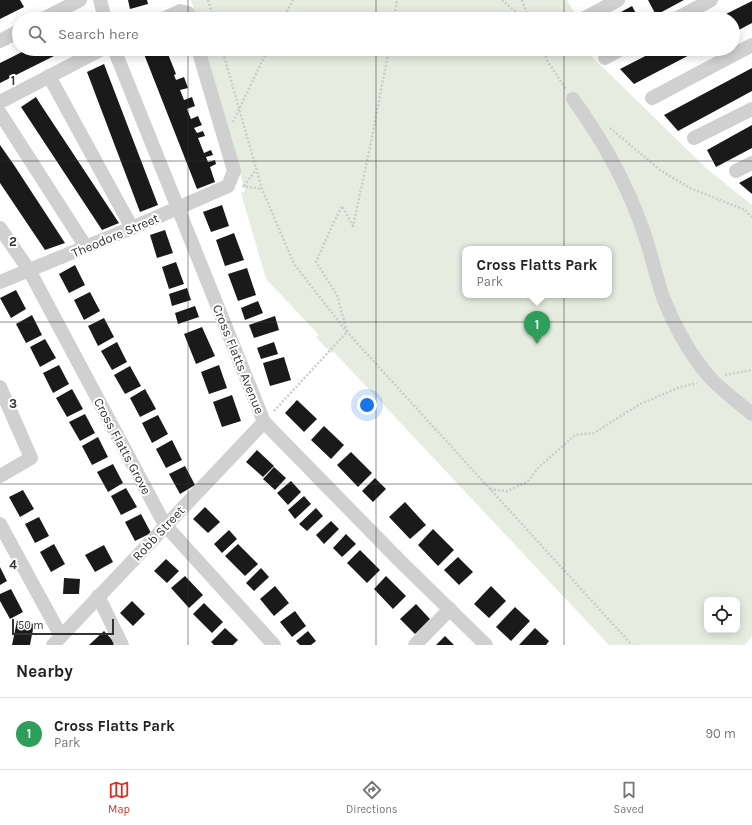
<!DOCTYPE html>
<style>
body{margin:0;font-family:Karla,sans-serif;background:#f2f2f2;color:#222}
.controls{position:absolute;right:12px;bottom:12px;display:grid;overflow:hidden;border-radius:8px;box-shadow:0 2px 10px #0003}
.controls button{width:36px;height:36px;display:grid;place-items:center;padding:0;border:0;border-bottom:1px solid #e0e0e0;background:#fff;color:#222;font:20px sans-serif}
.scale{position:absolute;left:12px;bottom:10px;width:102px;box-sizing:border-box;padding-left:4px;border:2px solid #333;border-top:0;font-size:11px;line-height:14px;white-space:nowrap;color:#333;-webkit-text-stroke:3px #fff;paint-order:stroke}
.you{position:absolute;left:367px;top:405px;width:14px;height:14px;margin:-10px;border:3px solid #fff;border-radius:50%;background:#1a73e8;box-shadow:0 0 0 6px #1a73e833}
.badge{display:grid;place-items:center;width:26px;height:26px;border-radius:50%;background:#d93025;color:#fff;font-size:13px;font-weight:700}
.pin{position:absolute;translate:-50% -33px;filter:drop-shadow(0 1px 2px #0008)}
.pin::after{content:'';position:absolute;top:21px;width:14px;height:12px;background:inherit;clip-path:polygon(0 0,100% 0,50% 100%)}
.popup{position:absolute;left:462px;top:246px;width:150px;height:52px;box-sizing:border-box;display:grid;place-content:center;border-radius:8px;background:#fff;filter:drop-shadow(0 1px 3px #0005);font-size:13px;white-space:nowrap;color:#767676}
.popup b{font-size:15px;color:#222}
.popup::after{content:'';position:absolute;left:50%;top:100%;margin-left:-8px;border:8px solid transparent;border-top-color:#fff}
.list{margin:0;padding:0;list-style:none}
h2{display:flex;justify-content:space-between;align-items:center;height:52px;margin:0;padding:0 16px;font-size:17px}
h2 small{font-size:13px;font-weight:400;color:#767676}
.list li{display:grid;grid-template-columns:26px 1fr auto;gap:12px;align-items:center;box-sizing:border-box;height:72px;padding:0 16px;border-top:1px solid #e0e0e0}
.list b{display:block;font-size:15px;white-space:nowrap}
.list p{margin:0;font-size:13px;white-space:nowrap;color:#767676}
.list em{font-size:13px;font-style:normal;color:#767676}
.icon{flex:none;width:22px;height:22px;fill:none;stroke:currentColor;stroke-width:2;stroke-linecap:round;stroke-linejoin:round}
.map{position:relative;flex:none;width:752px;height:645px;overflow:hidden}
.search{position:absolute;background:#fff;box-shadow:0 2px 10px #0003;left:12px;right:12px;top:12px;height:44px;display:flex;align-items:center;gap:10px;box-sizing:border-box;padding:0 14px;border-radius:22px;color:#767676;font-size:15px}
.sheet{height:124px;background:#fff}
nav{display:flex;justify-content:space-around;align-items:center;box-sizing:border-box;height:56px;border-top:1px solid #e0e0e0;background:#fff;font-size:11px;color:#767676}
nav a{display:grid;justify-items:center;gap:2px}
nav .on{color:#d93025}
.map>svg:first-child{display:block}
</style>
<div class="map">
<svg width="752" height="645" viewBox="0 0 752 645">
<rect width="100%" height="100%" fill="#fff"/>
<g fill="#e6ecdf" fill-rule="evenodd">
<polygon points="191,0 567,0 578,19 197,19"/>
<path d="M205 49H584L706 168 752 205V636L745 645H609L333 351 331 353 316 337 319 335 266 279 241 193 245 191ZM465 249H609V295H465ZM707 600H737V630H707Z"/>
</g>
<g fill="#1a1a1a">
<polygon points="0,0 20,0 24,7 0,19"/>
<polygon points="128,0 147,0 148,4 130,9"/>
<polygon points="648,0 684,0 656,15"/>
<polygon points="752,1 752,23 733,33 733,19 716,19"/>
<polygon points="632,6 639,19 608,19 621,12"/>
<polygon points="28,49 68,49 0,83 0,63"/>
<polygon points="142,49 166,49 176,74 174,75 176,80 184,77 188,88 180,90 184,100 192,97 195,106 187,109 191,119 198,116 200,121 202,125 194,128 197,133 203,131 205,136 198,138 204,153 211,150 213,155 206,157 208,162 215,160 216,164 210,167 215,182 197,189"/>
<polygon points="659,49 701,49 634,84 620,69"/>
<polygon points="104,64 158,205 140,212 87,72"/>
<polygon points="752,68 752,91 704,117 678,131 664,115"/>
<polygon points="36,97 41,105 119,223 102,230 21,107"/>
<polygon points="752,125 752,148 716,167 707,150"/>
<polygon points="0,145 14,165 65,243 45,250 0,183"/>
<polygon points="752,176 752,194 739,183"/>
<polygon points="222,205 229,226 211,232 203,212"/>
<polygon points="165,230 173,253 157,258 150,235"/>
<polygon points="234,233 244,260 225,266 216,240"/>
<polygon points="176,262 184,284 169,289 162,267"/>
<polygon points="75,265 85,285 69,293 59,274"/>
<polygon points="247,268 256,295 238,301 228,274"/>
<polygon points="187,288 191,300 172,306 169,294"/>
<polygon points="16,290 26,309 11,318 0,298"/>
<polygon points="90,292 100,311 84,320 74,300"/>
<polygon points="258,301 263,313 245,320 241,308"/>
<polygon points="195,306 199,317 178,324 175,313"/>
<polygon points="32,315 42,335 26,343 16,324"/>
<polygon points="275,316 279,330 254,338 249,325"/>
<polygon points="104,318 114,337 98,346 88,326"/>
<polygon points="202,327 215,356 196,364 184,334"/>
<polygon points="45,339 56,358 40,367 30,347"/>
<polygon points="117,342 127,362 112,370 101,351"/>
<polygon points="274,342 278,354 261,359 257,348"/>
<polygon points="284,357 291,380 270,386 263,363"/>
<polygon points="59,365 69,384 53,393 43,373"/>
<polygon points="219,365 227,388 209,394 201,372"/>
<polygon points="130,366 141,386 125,394 114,375"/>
<polygon points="72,389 83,409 67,417 56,398"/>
<polygon points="145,389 156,409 140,417 130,398"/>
<polygon points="232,395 241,421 222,427 213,402"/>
<polygon points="297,400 317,419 304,432 285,413"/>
<polygon points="85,414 95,433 80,441 69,422"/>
<polygon points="158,415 168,434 152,443 142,423"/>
<polygon points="324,426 344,445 331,459 311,440"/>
<polygon points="98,437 108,457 92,465 82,446"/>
<polygon points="172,440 182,460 166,468 156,449"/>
<polygon points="257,450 274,466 263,477 246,462"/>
<polygon points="351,452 372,473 358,487 337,465"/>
<polygon points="113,464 123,483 108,492 97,472"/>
<polygon points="185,466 195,485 180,494 169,474"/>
<polygon points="274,467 286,478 275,490 263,479"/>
<polygon points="375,478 386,489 373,502 362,491"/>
<polygon points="291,481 301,492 288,505 277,493"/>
<polygon points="126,488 137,507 121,515 111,496"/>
<polygon points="23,490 34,509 20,517 9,497"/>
<polygon points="304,496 311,504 295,519 288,510"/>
<polygon points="405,502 426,525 410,539 389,517"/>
<polygon points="205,507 220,522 208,533 193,519"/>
<polygon points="316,508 323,516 307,531 299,524"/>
<polygon points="141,514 151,533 135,541 125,522"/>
<polygon points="39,517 49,536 35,543 25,524"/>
<polygon points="331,521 339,529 324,544 316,535"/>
<polygon points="433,529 454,550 438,566 418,545"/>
<polygon points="229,530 237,539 222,553 214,544"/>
<polygon points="346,534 356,544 342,557 333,548"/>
<polygon points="54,544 65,564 51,572 40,552"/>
<polygon points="238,544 258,564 245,576 225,556"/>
<polygon points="104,545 113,562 95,572 85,555"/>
<polygon points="360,550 380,570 367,583 347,563"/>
<polygon points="458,557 473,572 459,585 444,570"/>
<polygon points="166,559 179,571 167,583 154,571"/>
<polygon points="0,567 7,581 0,585"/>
<polygon points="261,568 269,577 254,591 246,583"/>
<polygon points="185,576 203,595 189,608 171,588"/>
<polygon points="386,576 406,596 393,609 374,589"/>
<polygon points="64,578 80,579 79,594 63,594"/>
<polygon points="275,586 289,603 274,616 260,599"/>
<polygon points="491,586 506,601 489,618 474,604"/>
<polygon points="11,589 23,612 10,619 0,601 0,594"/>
<polygon points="132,601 145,614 133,626 120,613"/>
<polygon points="204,603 223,622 212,633 193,614"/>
<polygon points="416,604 430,619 415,634 400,619"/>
<polygon points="515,607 530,621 511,641 496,627"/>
<polygon points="295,611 306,626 292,637 280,622"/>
<polygon points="17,621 34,624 30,645 12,645"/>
<polygon points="225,628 238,640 233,645 214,645 211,642"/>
<polygon points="535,628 549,641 546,645 519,645"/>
<polygon points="104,631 115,643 113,645 89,645"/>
<polygon points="308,631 316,641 311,645 300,645 296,641"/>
<polygon points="445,636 454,645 436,645"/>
</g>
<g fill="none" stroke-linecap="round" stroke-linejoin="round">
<g stroke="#cdcdcd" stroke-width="2.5" stroke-dasharray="2 2" stroke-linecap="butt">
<polyline points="208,0 213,19"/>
<polyline points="502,0 524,19"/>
<polyline points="522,0 529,19"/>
<polyline points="283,19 293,0"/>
<polyline points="394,19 397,0"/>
<polyline points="222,49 262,189 294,264 347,332 632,645"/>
<polyline points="542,49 548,62 566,89"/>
<polyline points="233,122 268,49"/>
<polyline points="610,128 660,170 690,188 745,210 752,217"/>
<polyline points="242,186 262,189"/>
<polyline points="244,186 256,170"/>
<polyline points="725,375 752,370"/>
<polyline points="274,411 347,332 337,295 316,262 332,226 342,206 353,226 370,147 389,49"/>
<polyline points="490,489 507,491 527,482 539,467 575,435 594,433 640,404 678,388 697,383"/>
</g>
<g stroke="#d0d0d0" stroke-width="14">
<polyline points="100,0 105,19"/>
<polyline points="585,18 618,0"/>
<polyline points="43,19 80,0"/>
<polyline points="163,19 180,11 188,13 189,19"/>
<polyline points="676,19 711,0"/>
<polyline points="0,41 19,31"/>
<polyline points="114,49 264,422 399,560 486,645"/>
<polyline points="605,58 621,49"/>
<polyline points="49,76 132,228"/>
<polyline points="652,98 752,45"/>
<path d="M573 99C602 139 627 184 643 230 651 253 656 277 664 300 673 322 685 345 699 364 713 384 733 398 752 414"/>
<polyline points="0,102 102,49"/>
<polyline points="0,113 86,247"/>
<polyline points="694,138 752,109"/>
<polyline points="736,171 752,163"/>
<polyline points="0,228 29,270 165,525 274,645"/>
<polyline points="0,282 132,228 228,186 234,171 198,49"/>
<polyline points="0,387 31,458 0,476"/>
<polyline points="0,524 61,636"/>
<polyline points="98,596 122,645"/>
<polyline points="53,645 264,422"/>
<polyline points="415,645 450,609"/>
</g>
</g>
<path fill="none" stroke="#333" stroke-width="1" stroke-opacity="0.55" d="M188 0V19M376 0V19M564 0V19M188 49V645M376 49V645M564 49V645M0 161H752M0 322H752M0 484H752"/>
<g text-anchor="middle" stroke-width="4" stroke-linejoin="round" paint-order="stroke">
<g font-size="13" fill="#333" stroke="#fff">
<text transform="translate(115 235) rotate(-23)" y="5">Theodore Street</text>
<text transform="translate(239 359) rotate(68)" y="5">Cross Flatts Avenue</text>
<text transform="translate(123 446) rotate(62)" y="5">Cross Flatts Grove</text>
<text transform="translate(158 533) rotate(-47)" y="5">Robb Street</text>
</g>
</g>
<g font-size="13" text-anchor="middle" font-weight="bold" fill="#333" stroke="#fff" stroke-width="4" stroke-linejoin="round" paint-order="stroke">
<text x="13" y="85">1</text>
<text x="13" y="246">2</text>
<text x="13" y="408">3</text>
<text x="13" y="569">4</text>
</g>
</svg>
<div class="controls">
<button><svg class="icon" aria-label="locate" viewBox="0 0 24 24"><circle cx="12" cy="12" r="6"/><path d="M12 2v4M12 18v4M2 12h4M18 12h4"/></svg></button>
</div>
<div class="scale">50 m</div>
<div class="you"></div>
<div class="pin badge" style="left:537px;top:344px;background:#2e9e5b">1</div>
<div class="popup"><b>Cross Flatts Park</b>Park</div>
<div class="search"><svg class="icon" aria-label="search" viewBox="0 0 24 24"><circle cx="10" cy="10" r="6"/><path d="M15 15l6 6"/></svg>Search here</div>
</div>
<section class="sheet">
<h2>Nearby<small></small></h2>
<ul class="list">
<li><span class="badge" style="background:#2e9e5b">1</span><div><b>Cross Flatts Park</b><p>Park</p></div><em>90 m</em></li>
</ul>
</section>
<nav>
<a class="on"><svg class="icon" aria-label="map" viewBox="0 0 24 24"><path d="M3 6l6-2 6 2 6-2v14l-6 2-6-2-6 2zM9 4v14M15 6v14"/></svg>Map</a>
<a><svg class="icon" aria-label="directions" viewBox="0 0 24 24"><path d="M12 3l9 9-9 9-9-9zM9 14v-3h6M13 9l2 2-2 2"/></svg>Directions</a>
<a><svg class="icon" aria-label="saved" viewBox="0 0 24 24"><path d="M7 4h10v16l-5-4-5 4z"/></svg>Saved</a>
</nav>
